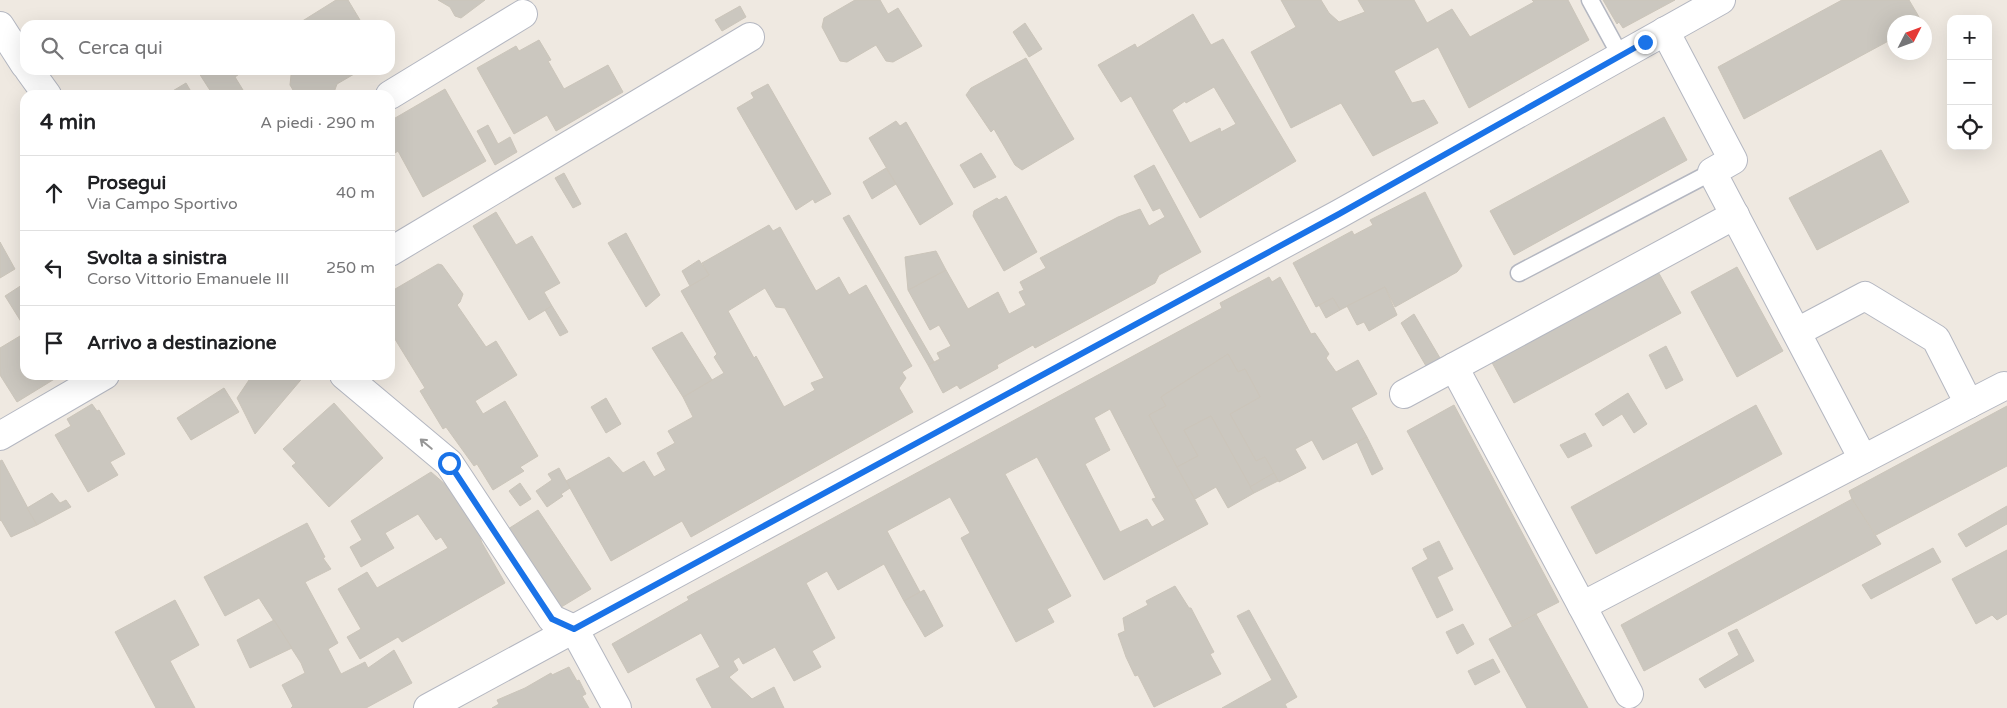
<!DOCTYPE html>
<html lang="it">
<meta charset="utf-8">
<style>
body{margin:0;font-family:"Varela Round",sans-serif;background:#f2f2f2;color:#202124}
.controls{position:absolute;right:15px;top:15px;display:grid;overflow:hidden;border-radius:10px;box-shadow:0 5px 20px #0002}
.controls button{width:45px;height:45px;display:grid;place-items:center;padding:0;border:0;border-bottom:1px solid #e0e0e0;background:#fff;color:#202124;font:25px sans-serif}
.compass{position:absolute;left:1887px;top:15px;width:45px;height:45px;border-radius:50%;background:#fff;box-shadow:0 5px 20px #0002;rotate:48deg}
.stop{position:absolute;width:15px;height:15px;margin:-11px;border:4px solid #1a73e8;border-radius:50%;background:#fff}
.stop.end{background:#1a73e8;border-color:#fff;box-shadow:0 1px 5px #0008}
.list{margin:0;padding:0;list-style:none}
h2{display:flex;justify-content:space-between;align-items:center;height:65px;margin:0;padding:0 20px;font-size:21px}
h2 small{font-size:16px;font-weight:400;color:#757577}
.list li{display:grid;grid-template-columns:32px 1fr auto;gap:15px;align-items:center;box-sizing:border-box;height:75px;padding:0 20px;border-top:1px solid #e0e0e0}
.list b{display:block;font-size:19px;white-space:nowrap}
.list p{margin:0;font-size:16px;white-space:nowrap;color:#757577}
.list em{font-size:16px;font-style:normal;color:#757577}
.icon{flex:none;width:28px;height:28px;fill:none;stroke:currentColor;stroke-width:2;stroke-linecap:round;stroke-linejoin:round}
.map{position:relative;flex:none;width:2007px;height:708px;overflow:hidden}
.search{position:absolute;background:#fff;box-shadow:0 5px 20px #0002;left:20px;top:20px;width:375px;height:55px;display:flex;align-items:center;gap:12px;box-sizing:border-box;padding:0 18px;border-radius:15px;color:#757577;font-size:19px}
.panel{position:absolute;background:#fff;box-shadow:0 5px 20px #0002;left:20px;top:90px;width:375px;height:290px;border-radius:15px}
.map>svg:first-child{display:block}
</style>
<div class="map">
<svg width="2007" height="708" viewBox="0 0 2007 708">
<rect width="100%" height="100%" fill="#efe9e1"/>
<g fill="#cbc7bf" stroke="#cbc5ba" fill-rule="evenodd">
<polygon points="336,0 348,0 363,25 296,25"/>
<polygon points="438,0 485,0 461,18 455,16 450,7"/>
<polygon points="855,0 880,0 888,14 898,8 922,46 893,62 886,61 876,45 847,62 840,61 822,27 824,18"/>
<polygon points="1281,0 1321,0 1329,13 1339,22 1365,12 1358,0 1414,0 1427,23 1452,9 1470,37 1534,2 1532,0 1568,0 1589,40 1469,108 1438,47 1394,71 1412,103 1424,100 1438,123 1373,156 1341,103 1291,128 1251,52 1296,27"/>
<polygon points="1603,0 1675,0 1623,28 1619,22 1617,24"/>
<polygon points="1842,0 1909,0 1922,22 1894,22 1894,38 1744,119 1718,67"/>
<polygon points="740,6 746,17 722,31 715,20"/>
<path d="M1193 14 1211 45 1223 39 1296 161 1200 218 1131 96 1121 102 1098 65 1135 44 1137 48ZM1214 87 1236 124 1221 132 1220 128 1190 143 1172 110 1185 101 1186 103Z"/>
<polygon points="1025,23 1042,49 1029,57 1013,32"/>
<polygon points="539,40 551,60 548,61 564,89 608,65 623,92 556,131 547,115 514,134 477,68 516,46 519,51"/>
<polygon points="1026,58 1074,139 1022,170 1015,165 994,129 991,132 966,95 971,88"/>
<polygon points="197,70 245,70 235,77 243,90 237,95 213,95"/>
<polygon points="287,70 361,70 337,84 333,95 296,95 290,85 291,75"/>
<polygon points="186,83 193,95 166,95"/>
<polygon points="768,84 831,194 815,203 813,199 796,210 737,108 754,98 751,93"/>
<polygon points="445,89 486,161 423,197 398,151 395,153 390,143 390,121"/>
<polygon points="1664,117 1687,160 1514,255 1490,211"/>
<polygon points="896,121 900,126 906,122 953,204 920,225 869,138"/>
<polygon points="488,125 498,144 510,137 517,152 495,165 477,131"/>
<polygon points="1881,150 1909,202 1817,250 1789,198"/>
<polygon points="981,153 996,177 974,188 960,165"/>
<polygon points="1154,165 1201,252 1159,275 1155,283 1035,348 1033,345 997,365 998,368 960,389 957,385 943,393 928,365 940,359 937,353 951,346 939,325 930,330 908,290 946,270 968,309 998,292 1009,314 1026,305 1019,292 1024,290 1020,282 1046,268 1040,258 1118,217 1140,209 1149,226 1165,217 1160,208 1153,211 1134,176"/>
<polygon points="886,168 896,184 872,199 863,182"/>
<polygon points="564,173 581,204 573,208 555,178"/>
<polygon points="1425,192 1462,266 1457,272 1395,307 1385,287 1340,310 1333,298 1316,307 1293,263 1352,231 1354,235 1373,225 1370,220"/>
<polygon points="1006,196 1037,252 1004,271 973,216 974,211 997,198 999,200"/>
<polygon points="496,212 516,245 532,236 560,283 544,292 552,306 529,320 473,226"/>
<polygon points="849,215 934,362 928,365 843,218"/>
<path d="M769 225 773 231 780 227 816 291 839 277 849 295 866 285 912 366 902 372 906 378 899 388 913 412 691 537 682 521 611 561 566 481 609 457 623 473 644 461 654 477 666 470 657 453 675 443 668 431 693 417 683 397 724 373 714 357 717 354 681 291 709 275 702 263ZM765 288 776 307 785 308 824 378 811 383 815 390 784 407 756 356 754 358 728 311Z"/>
<polygon points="626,233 660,295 646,307 608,243"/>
<polygon points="0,242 15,269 0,278"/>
<polygon points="936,251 946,270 908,290 905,257"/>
<polygon points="699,260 709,275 690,286 682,271"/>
<polygon points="438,264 442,265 463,294 460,302 457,305 486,347 496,341 517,375 475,401 483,414 505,401 538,456 520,467 524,471 493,490 477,464 474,466 446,427 443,429 420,391 425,388 390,331 390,292"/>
<polygon points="1737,267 1783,351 1737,377 1691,292"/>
<polygon points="1656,268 1681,313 1514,403 1489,357"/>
<path d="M1269 277 1272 282 1280 277 1311 334 1315 333 1329 354 1326 358 1336 372 1358 360 1377 394 1351 408 1367 437 1323 460 1312 440 1295 449 1306 468 1279 482 1265 457 1256 461 1230 414 1260 397 1245 369 1238 372 1228 354 1161 397 1166 406 1149 415 1208 524 1104 580 1037 457 1005 474 1071 596 1047 609 1054 622 1016 642 961 538 970 533 950 497 887 531 920 592 904 601 884 564 838 590 827 571 806 583 835 638 812 651 821 667 794 681 775 647 743 664 739 657 733 661 738 670 729 677 752 699 774 687 784 708H712L696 679 720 667 701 633 628 673 612 644 689 600 687 597 1222 308 1220 303ZM1110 409 1156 498 1152 499 1165 520 1152 527 1147 519 1120 532 1085 464 1110 450 1094 418Z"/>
<polygon points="25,283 25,328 5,296"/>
<polygon points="1385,287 1397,315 1369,331 1364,322 1357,325 1347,306"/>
<polygon points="1333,298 1340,310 1326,318 1319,305"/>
<polygon points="552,306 568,332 560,336 545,310"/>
<polygon points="1414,314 1440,358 1426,366 1401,323"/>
<polygon points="682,332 712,380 683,397 652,348"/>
<polygon points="25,333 25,375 61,375 17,402 0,375 0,348"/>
<polygon points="1666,346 1683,380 1666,389 1649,355"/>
<polygon points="1228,354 1238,372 1245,369 1260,397 1230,414 1256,461 1265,457 1274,473 1250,487 1211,416 1184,430 1198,456 1177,467 1149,415 1166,406 1161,397"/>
<polygon points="249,375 305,375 255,434 237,398 251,377"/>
<polygon points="224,388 239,412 191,440 177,418"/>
<polygon points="1628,393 1647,424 1634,433 1622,414 1603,426 1595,414"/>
<polygon points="606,398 621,424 606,433 591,407"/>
<polygon points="334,403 383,458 329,507 292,466 296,463 283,449"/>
<polygon points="92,404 97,411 99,410 125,454 110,462 118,475 88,492 55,435 71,426 67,419"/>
<polygon points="1454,405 1559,602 1512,626 1407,431"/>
<polygon points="1756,405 1782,454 1596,554 1571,507"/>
<polygon points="2007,406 2007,466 1876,535 1852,499 1849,491"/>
<polygon points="1211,416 1254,493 1228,508 1216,487 1195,499 1177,467 1198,456 1184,430"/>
<polygon points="1585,433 1592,446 1568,458 1560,445"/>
<polygon points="1367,437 1383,469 1372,475 1357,442"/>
<polygon points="2,460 37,525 11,537 1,520 0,521 0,461"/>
<polygon points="559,468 570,488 561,494 563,496 547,507 536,491 552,480 548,474"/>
<polygon points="431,472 446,485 476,526 482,543 505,583 402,642 398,637 360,659 347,637 361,629 338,589 367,572 377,588 448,548 441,537 436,540 418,514 385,533 394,548 361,567 350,547 362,540 351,521"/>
<polygon points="1274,473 1278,481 1254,493 1250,487"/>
<polygon points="520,483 531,499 520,506 509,491"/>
<polygon points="52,493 60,503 66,500 71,507 37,525 27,508"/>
<polygon points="1852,499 1881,544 1644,671 1621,625"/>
<polygon points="2007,506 2007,524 1966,547 1958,534"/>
<polygon points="538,510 591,589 558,609 508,529"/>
<polygon points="307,523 325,557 323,558 331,569 305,582 338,643 328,649 341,674 365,662 368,668 394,650 412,683 366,708 291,708 293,706 282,685 305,673 301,663 259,598 225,616 204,577"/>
<polygon points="1439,541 1453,569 1437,577 1453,610 1437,618 1412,568 1428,559 1423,549"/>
<polygon points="1933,548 1941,562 1871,599 1862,585"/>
<polygon points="2007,550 2007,614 1997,620 1992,615 1976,624 1952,579"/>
<polygon points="1175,586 1189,608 1191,608 1214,652 1210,654 1221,674 1154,707 1138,675 1135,676 1126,657 1118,634 1125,631 1123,618 1148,605 1146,601"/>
<polygon points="924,590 943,626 925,637 904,601"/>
<polygon points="175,600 199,645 170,661 195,708 156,708 115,632"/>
<polygon points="1249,610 1297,697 1285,704 1287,708 1222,708 1272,680 1237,616"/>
<polygon points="1536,614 1588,708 1527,708 1489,639"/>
<polygon points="274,620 292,648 250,668 237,640"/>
<polygon points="1463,624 1474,644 1457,654 1446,632"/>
<polygon points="1737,629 1754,661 1705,688 1699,679 1739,655 1728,633"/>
<polygon points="1493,659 1500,672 1475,685 1468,671"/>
<polygon points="569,667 577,681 579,680 586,694 582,696 589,708 492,708 499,704 497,700 525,688 551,673 552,675"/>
</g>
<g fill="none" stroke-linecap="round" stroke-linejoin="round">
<g stroke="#b4b7c1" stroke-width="19">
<g id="lane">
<polyline points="1590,0 1620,55"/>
<polyline points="1519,273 1712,172"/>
</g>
</g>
<g stroke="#b4b7c1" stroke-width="30">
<g id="street">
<polyline points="0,26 25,65"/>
<polyline points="1665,31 1733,160 1712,172 1863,459"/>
<polyline points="29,70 47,95"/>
<polyline points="390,95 523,14"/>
<polyline points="1735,215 1454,367 1582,606 1969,404 1936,339 1865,296 1797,332"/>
<polyline points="390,252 750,37"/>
<polyline points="344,375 449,463 552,619 574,629"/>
<polyline points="1404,394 1454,367"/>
<polyline points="1969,404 2004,386"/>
<polyline points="0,436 105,375"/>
<polyline points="1582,606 1629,694"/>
</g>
</g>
<g stroke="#b4b7c1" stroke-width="30">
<g id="secondary">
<polyline points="574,629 617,708"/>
<polyline points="428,708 1339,214 1721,0"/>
</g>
</g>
<use href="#lane" stroke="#fff" stroke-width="16"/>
<use href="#street" stroke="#fff" stroke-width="28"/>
<use href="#secondary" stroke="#fff" stroke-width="28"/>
</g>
<defs><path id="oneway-shaft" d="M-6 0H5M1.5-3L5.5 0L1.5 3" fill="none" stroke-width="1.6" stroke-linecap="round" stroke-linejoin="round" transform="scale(1.25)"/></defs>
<use stroke="#969696" href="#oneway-shaft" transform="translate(426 444) rotate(-140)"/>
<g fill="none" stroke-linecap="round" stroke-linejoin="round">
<polyline stroke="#1a73e8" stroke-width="6" points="449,463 552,619 574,629 1339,214 1645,42"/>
</g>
</svg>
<div class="controls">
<button>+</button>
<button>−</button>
<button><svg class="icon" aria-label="locate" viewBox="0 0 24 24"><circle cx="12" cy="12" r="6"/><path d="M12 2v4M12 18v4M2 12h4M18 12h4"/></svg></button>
</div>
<svg class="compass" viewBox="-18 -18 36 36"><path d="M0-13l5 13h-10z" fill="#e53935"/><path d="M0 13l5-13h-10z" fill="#757577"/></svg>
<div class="stop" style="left:449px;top:463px"></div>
<div class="stop end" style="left:1645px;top:42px"></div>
<div class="search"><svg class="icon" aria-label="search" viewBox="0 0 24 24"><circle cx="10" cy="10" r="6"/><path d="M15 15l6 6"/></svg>Cerca qui</div>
<section class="panel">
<h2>4 min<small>A piedi · 290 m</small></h2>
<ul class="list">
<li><svg class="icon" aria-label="ahead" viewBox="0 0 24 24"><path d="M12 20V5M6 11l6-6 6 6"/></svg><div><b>Prosegui</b><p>Via Campo Sportivo</p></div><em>40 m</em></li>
<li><svg class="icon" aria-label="left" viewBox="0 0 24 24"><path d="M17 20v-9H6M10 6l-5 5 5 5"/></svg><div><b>Svolta a sinistra</b><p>Corso Vittorio Emanuele III</p></div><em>250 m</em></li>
<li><svg class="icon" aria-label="arrive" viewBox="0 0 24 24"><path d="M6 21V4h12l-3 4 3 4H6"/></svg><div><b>Arrivo a destinazione</b></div></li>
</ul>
</section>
</div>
